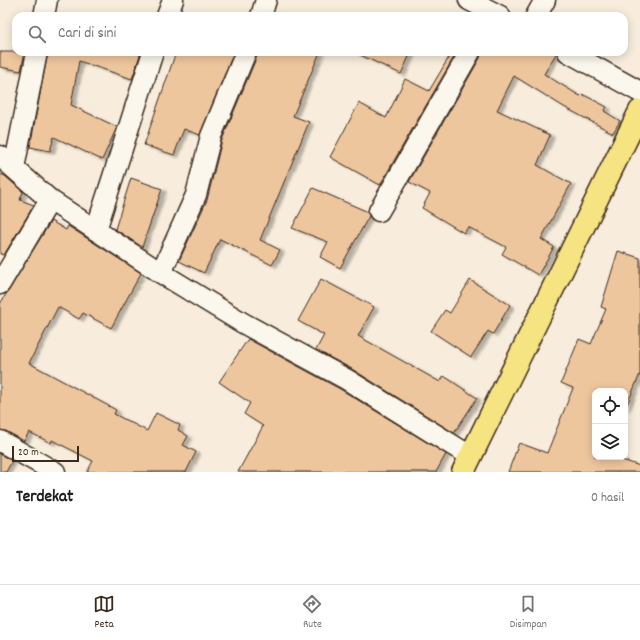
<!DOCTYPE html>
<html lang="id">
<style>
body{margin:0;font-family:Dekko,sans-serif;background:#f2f2f2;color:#202124}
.controls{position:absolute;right:12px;bottom:12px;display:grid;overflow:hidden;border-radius:8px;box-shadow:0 2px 10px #0003}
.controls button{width:36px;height:36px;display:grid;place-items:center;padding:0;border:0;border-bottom:1px solid #e0e0e0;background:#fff;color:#202124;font:20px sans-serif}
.scale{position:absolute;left:12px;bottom:10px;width:67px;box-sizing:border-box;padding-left:4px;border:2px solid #3b2a1e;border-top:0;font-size:11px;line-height:14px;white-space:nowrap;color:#3b2a1e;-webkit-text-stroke:3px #fbf7ec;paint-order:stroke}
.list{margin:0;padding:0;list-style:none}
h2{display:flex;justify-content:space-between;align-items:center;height:52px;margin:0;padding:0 16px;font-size:17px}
h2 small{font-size:13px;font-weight:400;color:#757577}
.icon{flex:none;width:22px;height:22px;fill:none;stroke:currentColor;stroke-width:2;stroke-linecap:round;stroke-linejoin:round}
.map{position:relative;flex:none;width:640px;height:472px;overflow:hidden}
.search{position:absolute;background:#fff;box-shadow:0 2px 10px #0003;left:12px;right:12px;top:12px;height:44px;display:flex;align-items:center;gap:10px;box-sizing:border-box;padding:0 14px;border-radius:12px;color:#757577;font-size:15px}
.sheet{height:112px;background:#fff}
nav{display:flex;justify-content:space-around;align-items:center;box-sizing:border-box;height:56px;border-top:1px solid #e0e0e0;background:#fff;font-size:11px;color:#757577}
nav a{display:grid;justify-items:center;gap:2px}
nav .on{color:#3b2a1e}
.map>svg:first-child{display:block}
</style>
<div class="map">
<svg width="640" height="472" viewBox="0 0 640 472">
<defs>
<filter id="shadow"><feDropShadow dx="4.5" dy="2.5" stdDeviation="1" flood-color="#0004"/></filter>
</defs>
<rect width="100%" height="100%" fill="#f8eddc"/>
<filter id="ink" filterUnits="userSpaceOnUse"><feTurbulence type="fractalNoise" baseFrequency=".025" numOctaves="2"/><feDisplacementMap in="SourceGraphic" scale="8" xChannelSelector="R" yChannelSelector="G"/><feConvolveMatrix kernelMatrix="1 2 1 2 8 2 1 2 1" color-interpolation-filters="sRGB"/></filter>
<g filter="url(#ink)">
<g fill="#eec69e" stroke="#3b2a1e" filter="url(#shadow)">
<polygon points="0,52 25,52 21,71 0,67"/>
<polygon points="48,52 141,52 132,79 79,61 71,105 117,127 102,160 54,137 50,151 30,147"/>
<polygon points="176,52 234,52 200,135 184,129 174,155 144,145"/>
<polygon points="257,52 320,52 293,116 309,122 260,240 280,250 272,265 220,239 204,273 179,261 207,200 222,140 257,56"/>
<polygon points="354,52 411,52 401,74"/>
<polygon points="452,52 457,52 380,185 330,157 359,103 386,118 405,79 429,91"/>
<polygon points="481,52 557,52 544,74 580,96 582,94 607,107 604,111 620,121 613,133 564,107 514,76 497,110 550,135 537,165 571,184 541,239 554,247 538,275 502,254 506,247 468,227 464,233 422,208 430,193 409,182 480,58"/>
<polygon points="0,174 5,176 23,192 20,200 34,205 4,255 0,254"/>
<polygon points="131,178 162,189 142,247 115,229"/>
<polygon points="313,188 368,212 369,216 340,268 320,257 328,242 292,228"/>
<polygon points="51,221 66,230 68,226 141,273 111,328 83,313 79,319 58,307 29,363 116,410 114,414 147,431 156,413 180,425 178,430 188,436 183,445 196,452 186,472 87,472 93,461 52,440 51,443 29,432 24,441 6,431 0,430 0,304"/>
<polygon points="618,251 640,258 640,374 625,409 625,391 595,391 595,457 613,457 640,466 640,472 508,472 519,443 547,453 573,388 561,383 579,339 591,344 606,309 601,307"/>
<polygon points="321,279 374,307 358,336 440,382 444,376 477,398 454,433 352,369 316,350 324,335 298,321"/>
<polygon points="470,280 510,305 493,334 488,331 471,357 431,331 445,310 450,313"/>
<polygon points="248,339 340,389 446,454 436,472 238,472 263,426 244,414 250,403 219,382"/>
<polygon points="0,454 12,461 6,472 0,472"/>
</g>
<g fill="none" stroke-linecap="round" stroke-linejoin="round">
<g stroke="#3b2a1e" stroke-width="23">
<g id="street">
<polyline points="469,0 500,16"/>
<polyline points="44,16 47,0"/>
<polyline points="167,16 173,0"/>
<polyline points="261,16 266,0"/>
<polyline points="536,16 545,0"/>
<polyline points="568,52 640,92"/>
<polyline points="0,156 50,200 161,273 243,323 346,379 470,456"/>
<polyline points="14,168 37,52"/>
<polyline points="379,211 470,52"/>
<polyline points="96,230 153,52"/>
<polyline points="161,273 196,195 211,136 246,52"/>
<polyline points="0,284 50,200"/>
<polyline points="0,441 55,472"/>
</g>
</g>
<g stroke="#3b2a1e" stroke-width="25">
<polyline id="primary" points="463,472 640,111"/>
</g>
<use href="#street" stroke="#fbf7ec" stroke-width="20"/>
<use href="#primary" stroke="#f6e381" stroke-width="22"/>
</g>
</g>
</svg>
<div class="controls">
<button><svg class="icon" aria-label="locate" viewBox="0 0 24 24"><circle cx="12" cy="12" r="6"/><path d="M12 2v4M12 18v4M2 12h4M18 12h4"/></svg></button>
<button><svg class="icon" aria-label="layers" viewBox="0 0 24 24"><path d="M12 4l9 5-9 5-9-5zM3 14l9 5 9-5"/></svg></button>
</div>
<div class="scale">20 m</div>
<div class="search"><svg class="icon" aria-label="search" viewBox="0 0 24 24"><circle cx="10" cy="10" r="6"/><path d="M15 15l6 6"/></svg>Cari di sini</div>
</div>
<section class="sheet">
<h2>Terdekat<small>0 hasil</small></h2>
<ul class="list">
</ul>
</section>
<nav>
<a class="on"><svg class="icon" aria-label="map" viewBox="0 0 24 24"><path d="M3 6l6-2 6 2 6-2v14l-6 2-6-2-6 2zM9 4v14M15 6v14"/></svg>Peta</a>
<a><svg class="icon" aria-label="directions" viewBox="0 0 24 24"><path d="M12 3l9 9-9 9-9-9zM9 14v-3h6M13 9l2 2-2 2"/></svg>Rute</a>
<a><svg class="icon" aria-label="saved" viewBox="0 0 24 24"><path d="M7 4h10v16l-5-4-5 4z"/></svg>Disimpan</a>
</nav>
